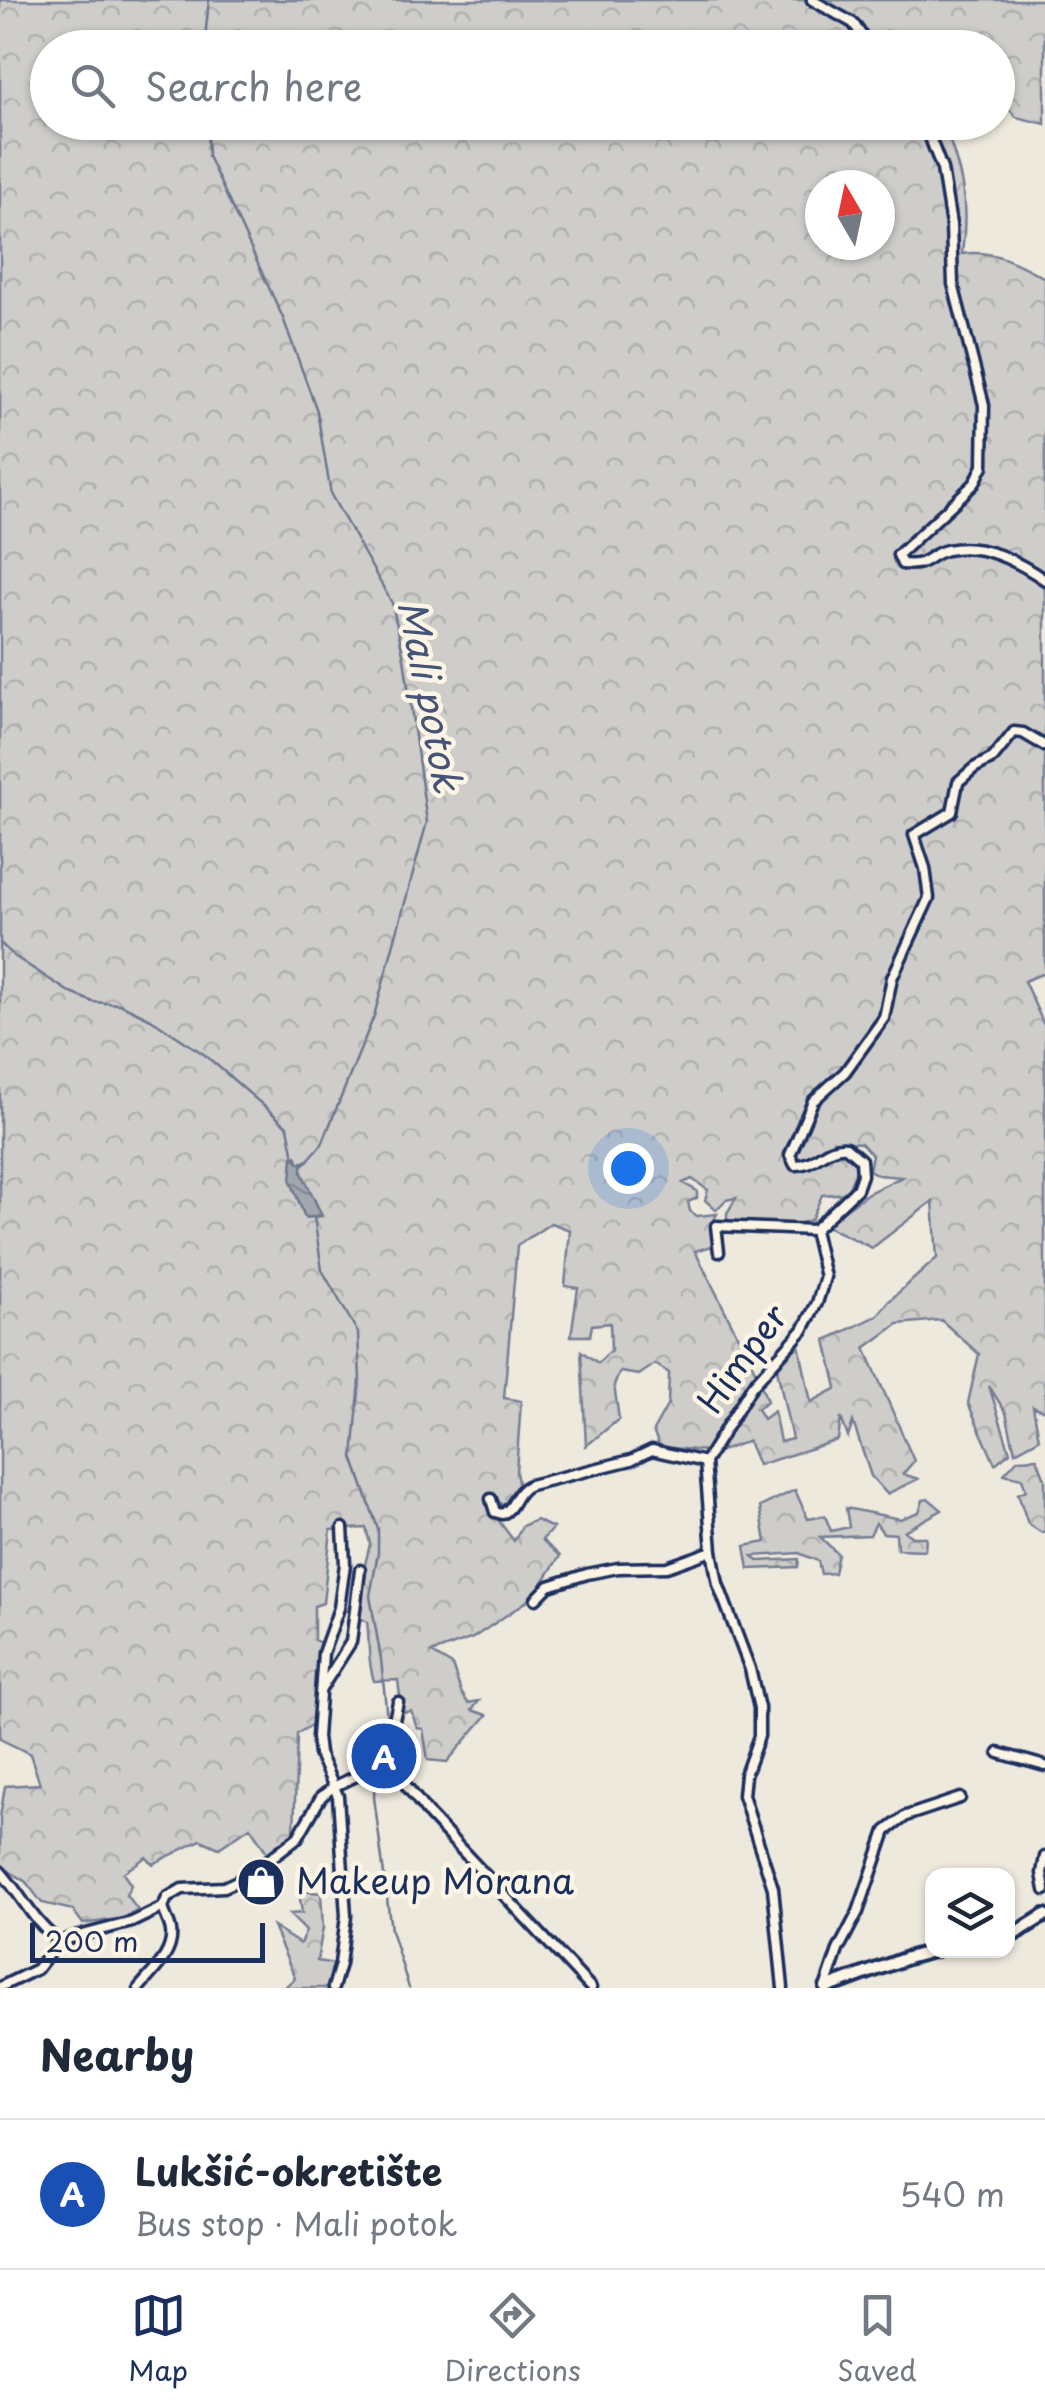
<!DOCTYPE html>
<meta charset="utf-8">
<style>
body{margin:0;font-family:"Playpen Sans",sans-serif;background:#f2f2f3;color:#1f2937}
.controls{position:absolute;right:30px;bottom:30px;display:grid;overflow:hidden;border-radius:20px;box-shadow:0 2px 8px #0004}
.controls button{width:90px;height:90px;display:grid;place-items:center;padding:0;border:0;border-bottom:2px solid #e0e1e3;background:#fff;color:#1f2937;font:50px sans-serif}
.compass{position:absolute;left:805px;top:170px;width:90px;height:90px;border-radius:50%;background:#fff;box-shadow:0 2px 8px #0004;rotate:351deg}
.scale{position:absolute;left:30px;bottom:25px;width:235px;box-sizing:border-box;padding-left:10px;border:5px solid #1b2f5e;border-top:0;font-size:28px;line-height:35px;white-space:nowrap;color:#1b2f5e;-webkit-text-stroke:8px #fcf5e5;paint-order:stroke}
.you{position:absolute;left:628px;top:1168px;width:35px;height:35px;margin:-25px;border:8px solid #fff;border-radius:50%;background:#1a73e8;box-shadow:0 0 0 15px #1a73e833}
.badge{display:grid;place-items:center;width:65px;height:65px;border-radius:50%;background:#1b2f5e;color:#fff;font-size:32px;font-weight:700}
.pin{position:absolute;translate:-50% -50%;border:5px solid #fff;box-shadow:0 2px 10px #0006}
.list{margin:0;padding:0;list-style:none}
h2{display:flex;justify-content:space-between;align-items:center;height:130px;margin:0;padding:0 40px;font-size:42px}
h2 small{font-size:32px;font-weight:400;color:#747a83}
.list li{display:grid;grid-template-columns:65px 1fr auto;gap:30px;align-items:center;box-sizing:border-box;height:150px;padding:0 40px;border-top:2px solid #e0e1e3}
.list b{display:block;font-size:38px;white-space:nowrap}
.list p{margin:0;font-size:32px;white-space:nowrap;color:#747a83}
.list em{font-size:32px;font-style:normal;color:#747a83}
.icon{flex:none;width:55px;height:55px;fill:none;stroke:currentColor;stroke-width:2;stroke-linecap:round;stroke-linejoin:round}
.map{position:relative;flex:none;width:1045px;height:1988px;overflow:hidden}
.search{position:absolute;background:#fff;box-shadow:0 2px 8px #0004;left:30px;right:30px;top:30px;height:110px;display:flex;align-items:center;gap:25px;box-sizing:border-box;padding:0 35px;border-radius:55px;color:#747a83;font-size:38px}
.sheet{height:280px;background:#fff}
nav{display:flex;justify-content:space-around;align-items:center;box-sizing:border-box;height:140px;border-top:2px solid #e0e1e3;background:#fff;font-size:28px;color:#747a83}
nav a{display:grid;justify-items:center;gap:5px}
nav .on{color:#1b2f5e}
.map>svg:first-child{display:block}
</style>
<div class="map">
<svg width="1045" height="1988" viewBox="0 0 1045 1988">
<defs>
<pattern id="forest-crowns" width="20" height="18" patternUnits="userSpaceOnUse" patternTransform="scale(2.5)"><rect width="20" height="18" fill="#cfcdca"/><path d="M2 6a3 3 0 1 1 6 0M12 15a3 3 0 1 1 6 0" fill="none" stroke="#b1b0b0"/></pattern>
<pattern id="water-waves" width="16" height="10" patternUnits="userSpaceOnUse" patternTransform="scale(2.5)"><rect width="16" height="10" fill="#a2a7af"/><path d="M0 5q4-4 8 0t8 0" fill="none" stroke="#838892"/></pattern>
</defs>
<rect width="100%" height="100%" fill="#eee9dd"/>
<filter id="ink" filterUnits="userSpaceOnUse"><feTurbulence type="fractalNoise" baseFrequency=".01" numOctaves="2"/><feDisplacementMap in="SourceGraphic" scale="20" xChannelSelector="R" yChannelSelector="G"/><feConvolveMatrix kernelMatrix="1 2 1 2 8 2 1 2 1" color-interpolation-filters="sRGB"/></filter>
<g filter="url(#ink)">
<g fill="url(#forest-crowns)" stroke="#757e94" stroke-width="2.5" fill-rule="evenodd">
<path d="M0 0H1045V124L1016 117 998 97V48H48V122L943 123C962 171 969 202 962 254 994 249 1017 263 1045 278V973L1024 981 1045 1027V1411L1033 1406 1039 1439 1015 1452 1006 1413 989 1386 1010 1452 995 1464 968 1403 979 1354 941 1320 898 1324 865 1348 914 1461 903 1474 918 1479 887 1494 871 1476 853 1422 848 1437 841 1418 838 1440 758 1465 748 1441 712 1454 760 1382 767 1401 757 1409 763 1419 774 1411 780 1442 792 1439 777 1369 799 1345 811 1402 837 1388 826 1340 877 1316 889 1301 937 1258 933 1201 872 1248 824 1225 868 1193 902 1177 878 1175 869 1170 872 1155 861 1143 835 1141 856 1158V1170L847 1193 822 1195 811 1220 790 1226 727 1224V1213L736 1198 726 1200 716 1210 705 1200 708 1190 692 1179 683 1183 697 1191V1198L688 1202 690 1211 697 1216 717 1214 712 1223 715 1245 695 1251 758 1376 706 1451 660 1447 653 1431 668 1404 669 1373 655 1364 639 1375 620 1372 614 1385 619 1419 586 1446 581 1351 598 1363 611 1350 610 1323 592 1325 590 1336H571L578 1288 565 1286 570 1230 551 1223 517 1246 504 1398 521 1401 516 1472 519 1488 506 1509 496 1499 490 1509 514 1541 522 1526 536 1520 553 1528 542 1540 560 1556 533 1597 473 1638 432 1653 452 1665 461 1692 468 1703 479 1701 472 1710 487 1715 447 1762 428 1760 423 1729 417 1728 411 1711 402 1712 398 1680 374 1681C367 1661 370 1643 367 1622L360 1618 361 1581 370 1544 366 1528 331 1530 323 1603 314 1606V1640L321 1643 316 1722 297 1734 294 1835 270 1857 250 1827 219 1848 201 1840 153 1864 146 1857 123 1873 131 1885 126 1895 138 1910 123 1918 83 1924 73 1910 42 1903 26 1882 0 1865V1817L5 1786 40 1784 30 1754 0 1739ZM820 185H880V245H820Z"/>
<polygon points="1037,1458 1045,1479 1045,1530 1042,1533 1028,1524 1018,1494 1026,1490 1022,1478 1004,1474 1018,1459"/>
<polygon points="795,1490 808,1519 825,1516 831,1531 849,1527 846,1508 900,1519 919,1512 923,1500 929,1499 942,1510 904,1531 912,1537 926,1537 925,1550 897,1549 896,1534 883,1533 876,1523 870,1535 820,1537 838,1554 834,1573 821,1574 818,1561 799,1553 753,1556 758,1561 799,1559 798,1567 749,1569 745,1546 766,1542 760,1507"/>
<polygon points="299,1891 321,1893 323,1928 317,1961 335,1964 328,1988 284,1988 295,1978 273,1927 300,1944 306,1931 289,1914 302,1913"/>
</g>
<polygon fill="url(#water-waves)" stroke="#6c778f" stroke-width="2.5" points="296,1156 299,1163 307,1161 302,1166 302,1173 322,1216 305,1218 291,1181 293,1157"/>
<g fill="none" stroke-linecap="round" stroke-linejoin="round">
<g stroke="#6c778f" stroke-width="2.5">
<polyline points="204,48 209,0"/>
<polyline points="207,122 208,156 283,318 317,411 331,495 392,603 404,658 427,822 374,1016 322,1144 308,1160"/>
<polyline points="0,943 14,956 69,992 93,1002 120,1004 151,1019 205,1055 288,1127 294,1157"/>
<polyline points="314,1217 322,1270 358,1333 360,1381 353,1457 378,1529 378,1553 370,1596 381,1659 387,1719 383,1746 377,1760"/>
<polyline points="375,1774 374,1797 391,1930 409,1988"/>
</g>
<g stroke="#1b2f5e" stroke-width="15">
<g id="minor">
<polyline points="812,0 853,23 871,48"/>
<path d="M924 122 942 169 951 225 953 284 984 405 983 466 974 484 898 555 902 564C929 567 926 555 947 550 982 542 1017 561 1045 580"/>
<polyline points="719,1252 716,1226 814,1230"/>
<path d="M491 1499 495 1512 502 1514C516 1508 514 1491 530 1485L631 1460 652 1450 705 1462"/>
<polyline points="536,1599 549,1586 587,1574 618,1568 667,1567 712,1551"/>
<polyline points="321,1689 351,1642 360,1570"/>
<polyline points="999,1753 1045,1766"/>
<polyline points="391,1766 389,1743 398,1702"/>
<polyline points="1045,1857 1042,1873 1045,1890"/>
<path d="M0 1871C22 1895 34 1925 62 1943"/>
<polyline points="0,1987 37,1969 50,1952 67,1939 132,1922 163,1907"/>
<path d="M139 1988C152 1972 174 1954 171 1931 170 1923 165 1916 163 1907L167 1898 182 1889 224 1887 248 1876 298 1837 321 1797 333 1787 373 1768 391 1766 430 1816 591 1988"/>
<polyline points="333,1988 340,1964 346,1916 338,1796 319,1754 317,1737 323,1653 339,1608 345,1564 343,1528"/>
<path d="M783 1988 773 1888 743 1795 745 1775 759 1736V1708L750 1669 718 1584 712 1551 705 1462 752 1386 803 1330 817 1303 825 1277 814 1230 857 1189 862 1175 861 1160 846 1147C825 1145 815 1166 795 1165L790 1155 813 1101 845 1072 884 1018 892 978 929 898 925 868 914 835 952 812 958 782 974 768 993 758 1014 732 1023 733 1045 746"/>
<polyline points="825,1988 838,1950 858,1912 886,1831 906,1816 960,1798"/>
</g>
</g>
<g stroke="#1b2f5e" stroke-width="18">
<g id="major">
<polyline points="1008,1938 1045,1915"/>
<polyline points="826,1988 907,1958 936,1950"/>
</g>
</g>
<use href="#minor" stroke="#fcf5e5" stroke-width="8"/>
<use href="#major" stroke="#fcf5e5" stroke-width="10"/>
</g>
</g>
<defs>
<g id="shop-disc" transform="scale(2.5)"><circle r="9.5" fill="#1b2f5e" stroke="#fcf5e5"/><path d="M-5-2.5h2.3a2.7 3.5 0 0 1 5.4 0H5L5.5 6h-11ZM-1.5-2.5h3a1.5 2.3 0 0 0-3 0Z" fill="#fff"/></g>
</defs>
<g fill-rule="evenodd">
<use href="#shop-disc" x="261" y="1882"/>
</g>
<g text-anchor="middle" stroke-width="9" stroke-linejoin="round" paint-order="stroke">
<g font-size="35" fill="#1b2f5e" stroke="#fcf5e5">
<text transform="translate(743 1359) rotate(-54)" y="12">Himper</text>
</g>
<g font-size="35" fill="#1b2f5e" stroke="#fcf5e5" text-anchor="start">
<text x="296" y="1894">Makeup Morana</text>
</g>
<g font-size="38" font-style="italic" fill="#445376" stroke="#fcf5e5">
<text transform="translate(429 696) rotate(79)" y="13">Mali potok</text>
</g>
</g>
</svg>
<div class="controls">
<button><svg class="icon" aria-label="layers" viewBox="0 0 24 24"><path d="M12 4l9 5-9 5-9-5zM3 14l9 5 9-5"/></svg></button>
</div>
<svg class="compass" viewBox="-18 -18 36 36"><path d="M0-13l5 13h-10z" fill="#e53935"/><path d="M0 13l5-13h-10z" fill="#747a83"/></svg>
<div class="scale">200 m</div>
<div class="you"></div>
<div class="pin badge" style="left:384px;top:1756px;background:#1a4fb4">A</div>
<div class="search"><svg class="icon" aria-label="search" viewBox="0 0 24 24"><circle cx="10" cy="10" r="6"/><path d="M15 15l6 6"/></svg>Search here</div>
</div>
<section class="sheet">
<h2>Nearby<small></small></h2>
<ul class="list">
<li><span class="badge" style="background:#1a4fb4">A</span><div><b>Lukšić-okretište</b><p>Bus stop · Mali potok</p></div><em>540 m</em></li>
</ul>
</section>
<nav>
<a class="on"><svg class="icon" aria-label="map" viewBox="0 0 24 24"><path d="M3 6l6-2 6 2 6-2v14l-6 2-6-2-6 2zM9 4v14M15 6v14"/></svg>Map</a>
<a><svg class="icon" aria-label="directions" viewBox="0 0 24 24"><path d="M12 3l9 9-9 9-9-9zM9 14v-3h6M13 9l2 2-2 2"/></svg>Directions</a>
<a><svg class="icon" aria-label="saved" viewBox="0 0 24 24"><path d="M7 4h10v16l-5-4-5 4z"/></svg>Saved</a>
</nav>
